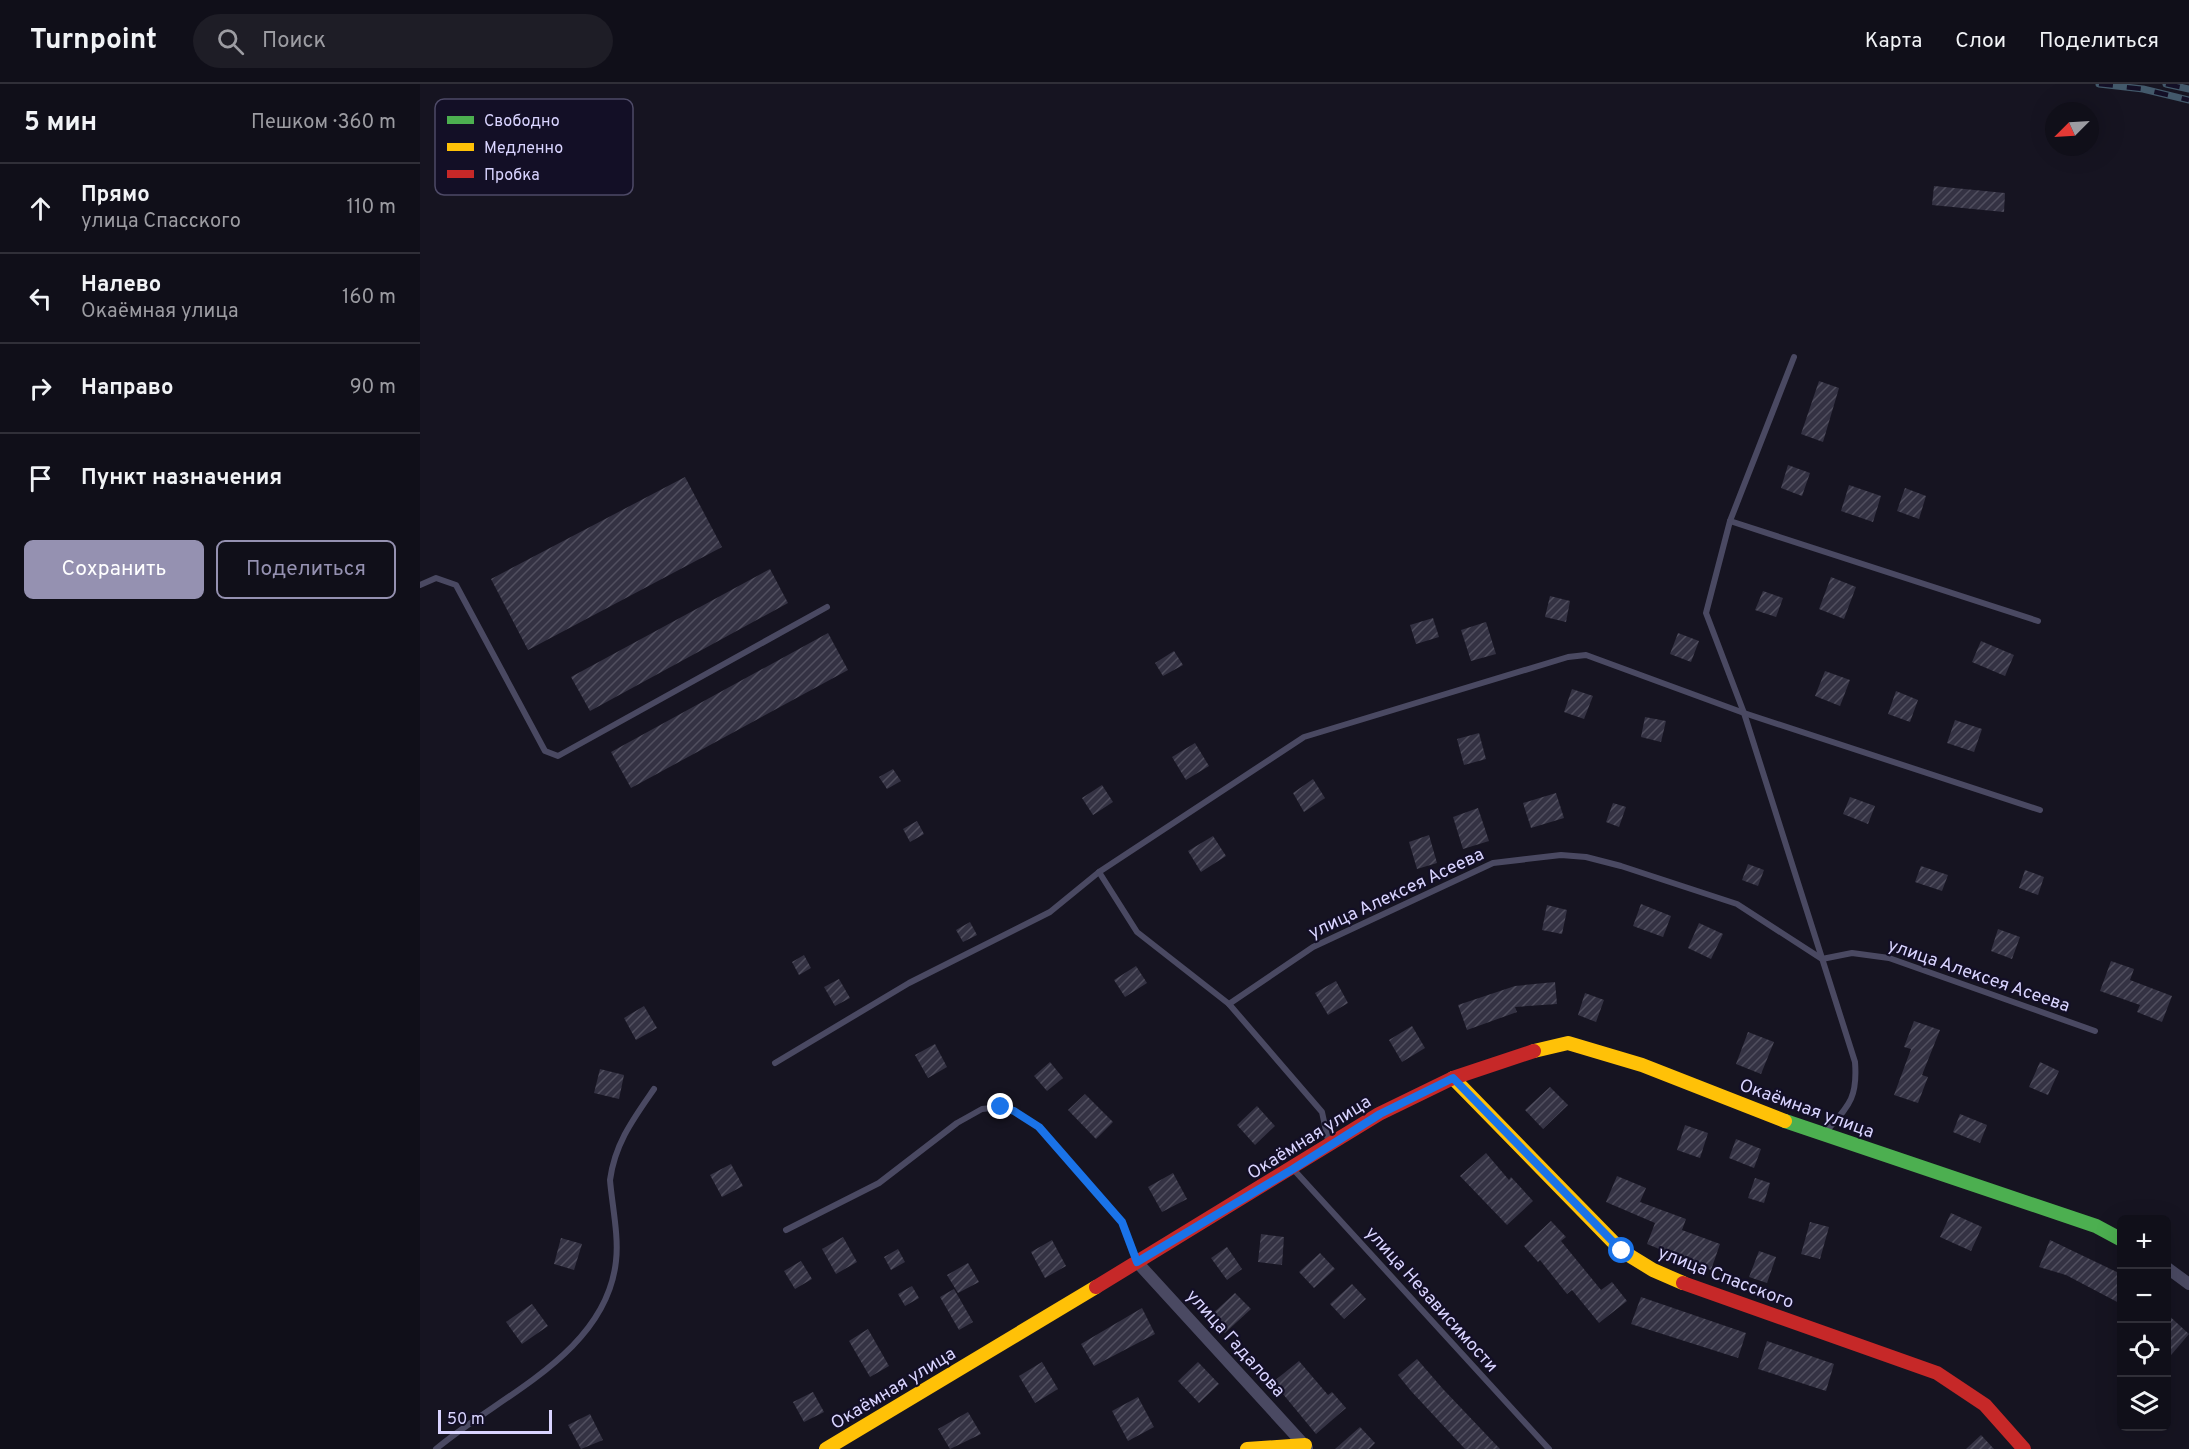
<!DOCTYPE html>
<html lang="ru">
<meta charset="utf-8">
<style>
body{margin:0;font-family:Overpass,sans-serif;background:#1e1d26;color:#f1f3f6}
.controls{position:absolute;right:18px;bottom:18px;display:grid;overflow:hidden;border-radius:9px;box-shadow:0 6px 24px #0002}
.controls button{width:54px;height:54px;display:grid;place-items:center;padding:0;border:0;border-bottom:2px solid #302f38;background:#100f19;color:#f1f3f6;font:30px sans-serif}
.compass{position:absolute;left:1625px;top:18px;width:54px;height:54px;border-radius:50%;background:#100f19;box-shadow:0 6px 24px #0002;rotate:246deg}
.scale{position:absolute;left:18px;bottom:15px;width:114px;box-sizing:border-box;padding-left:6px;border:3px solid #d9d4ff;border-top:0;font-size:16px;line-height:21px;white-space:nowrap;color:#d9d4ff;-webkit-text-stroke:4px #130f26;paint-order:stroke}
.stop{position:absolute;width:18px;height:18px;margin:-14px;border:4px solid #1a73e8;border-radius:50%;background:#fff}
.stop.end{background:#1a73e8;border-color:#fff;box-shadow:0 2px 6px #0008}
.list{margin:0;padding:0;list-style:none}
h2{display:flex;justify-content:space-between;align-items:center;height:78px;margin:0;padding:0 24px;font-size:26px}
h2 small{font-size:20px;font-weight:400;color:#9c9ca2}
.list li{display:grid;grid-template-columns:39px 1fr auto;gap:18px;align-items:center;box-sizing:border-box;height:90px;padding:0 24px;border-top:2px solid #302f38}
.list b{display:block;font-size:22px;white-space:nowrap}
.list p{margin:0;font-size:20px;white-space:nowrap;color:#9c9ca2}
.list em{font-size:20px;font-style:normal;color:#9c9ca2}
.actions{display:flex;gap:12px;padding:18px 24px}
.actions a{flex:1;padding:14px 0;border:2px solid #9591b1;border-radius:9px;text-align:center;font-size:21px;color:#9591b1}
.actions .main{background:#9591b1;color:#fff}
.icon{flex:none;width:33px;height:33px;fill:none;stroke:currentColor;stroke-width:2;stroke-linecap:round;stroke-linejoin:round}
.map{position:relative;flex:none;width:1769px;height:1365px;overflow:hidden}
header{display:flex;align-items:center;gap:36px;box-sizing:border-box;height:84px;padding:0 30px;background:#100f19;border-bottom:2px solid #302f38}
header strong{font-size:28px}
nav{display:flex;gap:33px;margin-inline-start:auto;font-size:21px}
.search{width:420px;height:54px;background:#1e1d26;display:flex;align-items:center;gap:15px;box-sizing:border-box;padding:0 21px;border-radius:33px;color:#9c9ca2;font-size:22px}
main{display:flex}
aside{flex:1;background:#100f19}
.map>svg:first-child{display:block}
</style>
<header>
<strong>Turnpoint</strong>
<div class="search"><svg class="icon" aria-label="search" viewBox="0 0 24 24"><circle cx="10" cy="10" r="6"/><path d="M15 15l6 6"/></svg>Поиск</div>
<nav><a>Карта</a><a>Слои</a><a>Поделиться</a></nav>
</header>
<main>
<aside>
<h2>5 мин<small>Пешком · 360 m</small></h2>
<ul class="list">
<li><svg class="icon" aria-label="ahead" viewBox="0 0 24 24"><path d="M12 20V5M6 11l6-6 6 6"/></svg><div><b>Прямо</b><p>улица Спасского</p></div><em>110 m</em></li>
<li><svg class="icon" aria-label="left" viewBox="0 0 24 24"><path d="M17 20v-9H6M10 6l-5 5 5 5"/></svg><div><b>Налево</b><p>Окаёмная улица</p></div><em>160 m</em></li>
<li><svg class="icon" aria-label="right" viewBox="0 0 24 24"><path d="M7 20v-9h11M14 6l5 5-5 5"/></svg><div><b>Направо</b></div><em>90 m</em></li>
<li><svg class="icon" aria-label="arrive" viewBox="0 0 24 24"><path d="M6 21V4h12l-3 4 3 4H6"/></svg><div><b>Пункт назначения</b></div></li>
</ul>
<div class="actions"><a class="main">Сохранить</a><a>Поделиться</a></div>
</aside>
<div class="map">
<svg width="1769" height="1365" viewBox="0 0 1769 1365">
<defs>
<pattern id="building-hatch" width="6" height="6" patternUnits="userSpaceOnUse" patternTransform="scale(1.5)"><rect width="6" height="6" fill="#343243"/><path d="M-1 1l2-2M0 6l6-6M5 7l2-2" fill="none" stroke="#514f5f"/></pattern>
</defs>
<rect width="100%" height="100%" fill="#161421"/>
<g fill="url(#building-hatch)">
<polygon points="1514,102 1585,109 1584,128 1512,121"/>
<polygon points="1399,297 1419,304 1403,358 1381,350"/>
<polygon points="1368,381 1390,389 1382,412 1361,404"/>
<polygon points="265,393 302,463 108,566 71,495"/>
<polygon points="1429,401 1461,412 1453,438 1421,427"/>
<polygon points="1485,404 1506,412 1499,435 1477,427"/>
<polygon points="350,485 368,519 170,627 151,593"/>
<polygon points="1411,493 1436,503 1424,535 1399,525"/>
<polygon points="1343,507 1363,514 1356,533 1335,526"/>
<polygon points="1130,512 1150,517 1146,538 1125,533"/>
<polygon points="1013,534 1019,553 996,560 990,541"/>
<polygon points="1066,538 1076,570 1051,577 1041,546"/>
<polygon points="408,549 428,586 211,704 191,668"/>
<polygon points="1258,549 1279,557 1271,578 1250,570"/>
<polygon points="1561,557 1594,571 1585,592 1552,578"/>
<polygon points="754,567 763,581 743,592 735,579"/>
<polygon points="1405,587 1430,596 1420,622 1395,612"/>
<polygon points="1152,605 1173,612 1164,635 1144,628"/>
<polygon points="1476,607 1498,616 1490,638 1468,630"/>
<polygon points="1225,633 1246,637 1241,658 1221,653"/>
<polygon points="1535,636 1562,645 1554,668 1527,659"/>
<polygon points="1059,649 1066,675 1044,681 1037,655"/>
<polygon points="775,659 789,682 766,696 752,673"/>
<polygon points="473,685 481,697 467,705 459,693"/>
<polygon points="893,695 905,714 884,728 873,709"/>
<polygon points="682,701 693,718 673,731 662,714"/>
<polygon points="1136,709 1144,734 1111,744 1103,719"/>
<polygon points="1430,713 1455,722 1448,740 1423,730"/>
<polygon points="1193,719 1206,723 1199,743 1186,738"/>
<polygon points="1058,724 1069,757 1043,765 1033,733"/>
<polygon points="497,737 504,750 490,758 483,745"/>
<polygon points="1009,751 1017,779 997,785 989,758"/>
<polygon points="793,752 806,772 781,788 768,767"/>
<polygon points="1328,780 1344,786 1338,802 1322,796"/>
<polygon points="1501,782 1528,791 1522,807 1495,798"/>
<polygon points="1605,786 1624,793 1618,811 1599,804"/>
<polygon points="1221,820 1251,832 1243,853 1213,842"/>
<polygon points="1127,821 1147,826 1142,850 1122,846"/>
<polygon points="550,838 557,851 543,858 536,846"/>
<polygon points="1279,839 1303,850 1291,875 1268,864"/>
<polygon points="1578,845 1600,853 1592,875 1571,867"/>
<polygon points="384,871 391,884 379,891 372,878"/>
<polygon points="1691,877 1714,885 1710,896 1752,912 1742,938 1717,928 1720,921 1680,907"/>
<polygon points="716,882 727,899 705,913 694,896"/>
<polygon points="419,895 430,914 415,922 404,903"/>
<polygon points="916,897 928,919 908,931 895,909"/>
<polygon points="1135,898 1137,920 1095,923 1097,928 1047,946 1038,921 1095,902"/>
<polygon points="1165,909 1184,916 1176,938 1158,931"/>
<polygon points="224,922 237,944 216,956 204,934"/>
<polygon points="1494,937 1520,946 1502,991 1508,993 1498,1019 1474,1011 1491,965 1484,963"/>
<polygon points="992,942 1005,964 982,978 969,956"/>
<polygon points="1328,948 1354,958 1341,990 1316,980"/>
<polygon points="515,960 527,983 508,994 495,971"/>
<polygon points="630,978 643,994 627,1007 614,992"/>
<polygon points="1620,978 1639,987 1628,1011 1609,1003"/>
<polygon points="180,985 204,991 199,1015 174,1009"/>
<polygon points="1130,1003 1148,1021 1123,1045 1105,1026"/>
<polygon points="665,1010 693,1038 676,1055 648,1026"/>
<polygon points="837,1022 855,1042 835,1061 817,1041"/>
<polygon points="1540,1030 1567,1041 1560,1059 1533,1048"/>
<polygon points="1265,1041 1288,1049 1280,1074 1257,1066"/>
<polygon points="1316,1055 1341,1065 1334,1084 1309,1074"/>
<polygon points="1066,1069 1089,1096 1091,1093 1113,1117 1087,1141 1040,1092"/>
<polygon points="311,1080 323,1102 302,1113 290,1091"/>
<polygon points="753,1089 767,1115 742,1128 728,1103"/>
<polygon points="1197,1092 1226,1104 1220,1118 1266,1135 1262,1146 1300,1160 1291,1186 1227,1160 1235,1139 1186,1118"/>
<polygon points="1335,1094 1350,1099 1344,1119 1328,1114"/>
<polygon points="1531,1129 1562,1143 1551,1167 1520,1153"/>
<polygon points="1131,1137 1146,1153 1141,1157 1181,1206 1192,1198 1207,1217 1179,1239 1152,1206 1147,1210 1120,1176 1118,1178 1104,1162"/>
<polygon points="1390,1138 1409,1143 1400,1175 1381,1170"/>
<polygon points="841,1150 864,1153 862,1181 838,1178"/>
<polygon points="423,1153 437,1178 416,1190 402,1165"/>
<polygon points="141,1154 162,1160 154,1186 134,1180"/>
<polygon points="632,1156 646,1182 625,1194 611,1168"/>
<polygon points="1630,1156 1701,1190 1701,1220 1646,1191 1619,1183"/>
<polygon points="807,1163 822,1185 807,1196 791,1174"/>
<polygon points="478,1165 485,1178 471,1186 464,1173"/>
<polygon points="1339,1167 1356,1173 1347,1199 1329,1193"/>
<polygon points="900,1169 915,1185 894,1204 879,1188"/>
<polygon points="381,1177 392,1195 375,1205 364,1187"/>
<polygon points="548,1179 559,1198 538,1209 527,1191"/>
<polygon points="932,1200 946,1215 924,1235 910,1220"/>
<polygon points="492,1202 499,1214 485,1222 478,1210"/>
<polygon points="534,1205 553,1238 539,1246 520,1213"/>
<polygon points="815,1209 831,1225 805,1249 789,1233"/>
<polygon points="1221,1213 1326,1249 1318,1274 1211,1240"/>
<polygon points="112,1220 128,1242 102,1260 86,1238"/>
<polygon points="722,1224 735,1250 674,1282 661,1260"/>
<polygon points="1746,1229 1769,1250 1746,1277"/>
<polygon points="448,1245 469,1282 450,1293 429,1257"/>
<polygon points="1347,1257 1414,1280 1406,1307 1338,1285"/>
<polygon points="997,1275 1023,1305 1080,1365 1045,1365 991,1307 978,1291"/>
<polygon points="879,1277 908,1311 912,1308 926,1324 896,1350 853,1298"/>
<polygon points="622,1278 638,1305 615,1319 599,1292"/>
<polygon points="778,1278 799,1300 779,1319 758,1297"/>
<polygon points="393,1308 404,1328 384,1338 373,1318"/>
<polygon points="718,1313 734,1343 708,1357 692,1327"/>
<polygon points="548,1328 561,1350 530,1365 518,1345"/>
<polygon points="170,1330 183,1356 161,1365 148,1341"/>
<polygon points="940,1343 955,1359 949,1365 915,1365"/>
<polygon points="1561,1351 1574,1365 1546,1365"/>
</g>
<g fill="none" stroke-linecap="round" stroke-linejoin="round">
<g stroke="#4a4962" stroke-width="6">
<path d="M1374 273 1310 437 1286 529 1324 629 1435 978C1438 1017 1427 1023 1403 1051"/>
<polyline points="1310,437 1618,537"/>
<polyline points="0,501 16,494 36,501 125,667 138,672 407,523"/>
<polyline points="809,920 893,863 1073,779 1141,771 1166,773 1201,782 1317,820 1402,875 1432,869 1469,874 1675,947"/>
<polyline points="355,979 489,899 630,828 679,788"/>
<polyline points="909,1061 902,1028 809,920 717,848 679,788 884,653 1148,573 1166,571 1324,629 1620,726"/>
<polyline points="874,1086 1129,1365"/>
<polyline points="366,1146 459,1099 537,1039 562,1025 581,1023 594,1027 619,1043 702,1138 717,1177"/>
<path d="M16 1365C78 1312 186 1270 196 1177 199 1152 192 1121 190 1096 195 1059 214 1034 234 1005"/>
</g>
<g stroke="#4a4962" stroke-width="12">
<polyline points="717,1178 887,1364"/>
<polyline points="1746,1183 1769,1200"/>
</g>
<polyline stroke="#4caf50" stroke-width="14" points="1365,1037 1676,1142 1702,1156"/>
<g stroke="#ffc107" stroke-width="14">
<polyline points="1114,967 1148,959 1222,981 1365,1037"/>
<polyline points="1033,994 1202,1167 1233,1186 1263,1199"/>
<polyline points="406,1365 676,1203"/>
<polyline points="827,1365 885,1361"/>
</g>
<g stroke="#c62828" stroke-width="14">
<polyline points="1263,1199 1517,1289 1565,1321 1604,1365"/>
<polyline points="676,1203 959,1030 1033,994 1114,967"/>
</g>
<g stroke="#43596b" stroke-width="7">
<g id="rail">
<polyline points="1679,0 1723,5 1769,16"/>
<polyline points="1746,0 1769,5"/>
</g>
</g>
<use href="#rail" stroke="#130f26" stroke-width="4.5" stroke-dasharray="14" stroke-linecap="butt"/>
</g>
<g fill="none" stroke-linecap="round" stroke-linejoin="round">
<polyline stroke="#1a73e8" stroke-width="8" points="581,1023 594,1027 619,1043 702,1138 717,1178 873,1085 960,1030 1033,994 1202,1167"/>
</g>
<g text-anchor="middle" stroke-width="4.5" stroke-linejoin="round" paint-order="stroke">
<g font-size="18" fill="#d9d4ff" stroke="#130f26">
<text transform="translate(976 809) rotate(-25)" y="6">улица Алексея Асеева</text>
<text transform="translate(1559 891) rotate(19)" y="6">улица Алексея Асеева</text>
<text transform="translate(1387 1024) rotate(20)" y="6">Окаёмная улица</text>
<text transform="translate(889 1053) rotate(-32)" y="6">Окаёмная улица</text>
<text transform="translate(1306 1193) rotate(21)" y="6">улица Спасского</text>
<text transform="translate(1012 1215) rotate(48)" y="6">улица Независимости</text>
<text transform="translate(816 1259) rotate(48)" y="6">улица Гадалова</text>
<text transform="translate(473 1304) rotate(-31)" y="6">Окаёмная улица</text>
</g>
</g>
<rect x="15" y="15" width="198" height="96" rx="9" fill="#130f26" stroke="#4e4a67" stroke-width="1.5"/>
<rect x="27" y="32" width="27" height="8" fill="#4caf50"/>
<rect x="27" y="59" width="27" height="8" fill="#ffc107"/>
<rect x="27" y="86" width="27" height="8" fill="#c62828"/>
<g font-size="16" fill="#d9d4ff">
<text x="64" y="42">Свободно</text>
<text x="64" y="69">Медленно</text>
<text x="64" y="96">Пробка</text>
</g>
</svg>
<div class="controls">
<button>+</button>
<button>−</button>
<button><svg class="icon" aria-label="locate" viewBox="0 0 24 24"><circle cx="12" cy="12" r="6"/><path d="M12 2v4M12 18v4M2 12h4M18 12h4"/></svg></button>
<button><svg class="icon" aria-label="layers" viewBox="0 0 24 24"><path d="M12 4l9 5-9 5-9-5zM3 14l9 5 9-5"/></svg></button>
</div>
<svg class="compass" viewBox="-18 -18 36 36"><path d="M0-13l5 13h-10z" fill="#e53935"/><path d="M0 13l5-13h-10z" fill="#9c9ca2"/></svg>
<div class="scale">50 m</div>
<div class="stop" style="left:1202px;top:1167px"></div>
<div class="stop end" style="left:581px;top:1023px"></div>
</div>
</main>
